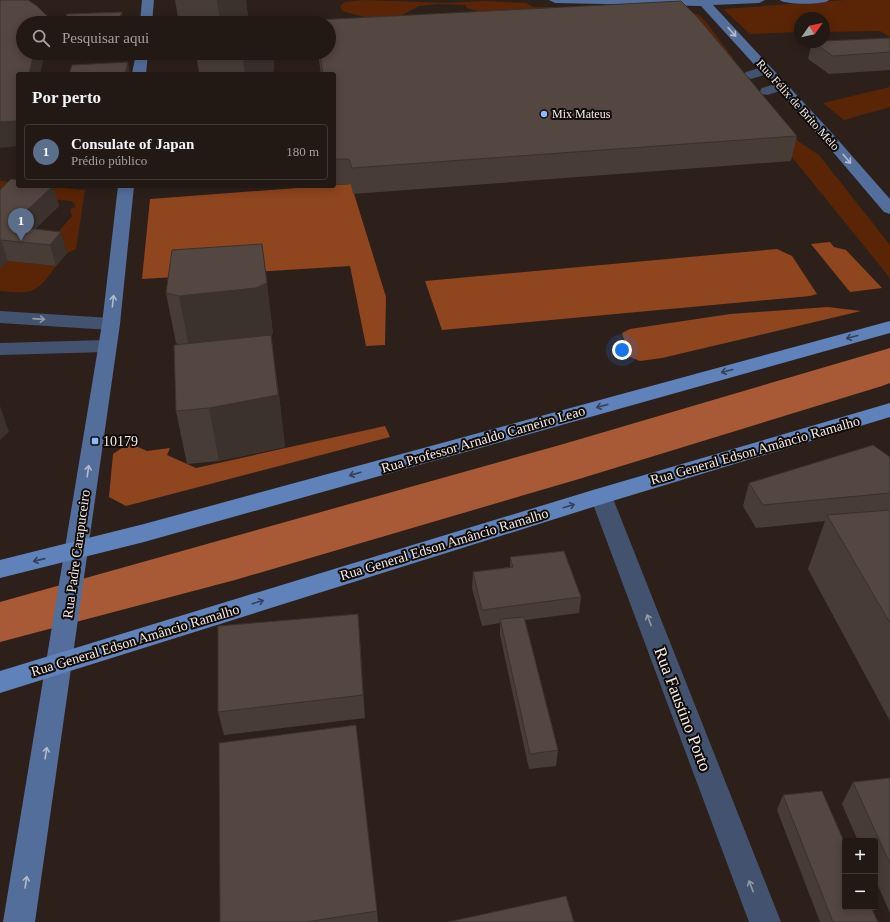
<!DOCTYPE html>
<html lang="pt">
<meta charset="utf-8">
<style>
body{margin:0;font-family:"Times New Roman",serif;background:#2a211d;color:#f1f3f6}
.controls{position:absolute;right:12px;bottom:12px;display:grid;overflow:hidden;border-radius:4px;box-shadow:0 2px 10px #0003}
.controls button{width:36px;height:36px;display:grid;place-items:center;padding:0;border:0;border-bottom:1px solid #3f3734;background:#221814;color:#f1f3f6;font:20px sans-serif}
.compass{position:absolute;left:794px;top:12px;width:36px;height:36px;border-radius:50%;background:#221814;box-shadow:0 2px 10px #0003;rotate:56deg}
.you{position:absolute;left:622px;top:350px;width:14px;height:14px;margin:-10px;border:3px solid #fff;border-radius:50%;background:#1a73e8;box-shadow:0 0 0 6px #1a73e833}
.badge{display:grid;place-items:center;width:26px;height:26px;border-radius:50%;background:#8fb8fd;color:#fff;font-size:13px;font-weight:700}
.pin{position:absolute;translate:-50% -33px;filter:drop-shadow(0 1px 2px #0008)}
.pin::after{content:'';position:absolute;top:21px;width:14px;height:12px;background:inherit;clip-path:polygon(0 0,100% 0,50% 100%)}
.list{margin:0;padding:0;list-style:none}
h2{display:flex;justify-content:space-between;align-items:center;height:52px;margin:0;padding:0 16px;font-size:17px}
h2 small{font-size:13px;font-weight:400;color:#a2a0a0}
.list li{display:grid;grid-template-columns:26px 1fr auto;gap:12px;align-items:center;box-sizing:border-box;height:56px;margin:0 8px 8px;padding:0 8px;border:1px solid #3f3734;border-radius:4px}
.list b{display:block;font-size:15px;white-space:nowrap}
.list p{margin:0;font-size:13px;white-space:nowrap;color:#a2a0a0}
.list em{font-size:13px;font-style:normal;color:#a2a0a0}
.icon{flex:none;width:22px;height:22px;fill:none;stroke:currentColor;stroke-width:2;stroke-linecap:round;stroke-linejoin:round}
.map{position:relative;flex:none;width:890px;height:922px;overflow:hidden}
.search{position:absolute;background:#221814;box-shadow:0 2px 10px #0003;left:16px;top:16px;width:320px;height:44px;display:flex;align-items:center;gap:10px;box-sizing:border-box;padding:0 14px;border-radius:22px;color:#a2a0a0;font-size:15px}
.panel{position:absolute;background:#221814;box-shadow:0 2px 10px #0003;left:16px;top:72px;width:320px;height:116px;border-radius:4px}
.map>svg:first-child{display:block}
</style>
<div class="map">
<svg width="890" height="922" viewBox="0 0 890 922">
<rect width="100%" height="100%" fill="#2d201b"/>
<g fill="#5a2506">
<polygon points="364,0 448,3 484,1 526,3 533,7 686,11 699,15 706,22 733,58 721,73 488,14 467,8 465,5 439,4 419,6 397,18 368,18 342,11 340,6 345,2"/>
<polygon points="845,0 890,0 890,37 880,31 824,32 824,18 800,18 800,32 750,34 723,9"/>
<polygon points="890,87 890,107 844,120 823,103"/>
<polygon points="762,120 784,124 799,142 819,155 890,245 890,278"/>
<polygon points="0,181 18,183 18,186 43,186 85,190 76,249 67,253 43,250 72,216 70,209 76,207 72,201 0,194"/>
<path d="M8 261 56 266C36 294 33 294 0 291V268Z"/>
</g>
<g fill="#8f451e">
<polygon points="351,184 386,297 385,345 366,346 350,266 142,279 150,199"/>
<polygon points="830,242 834,247 846,250 882,288 850,292 811,244"/>
<polygon points="777,249 792,256 817,294 810,296 442,330 425,281"/>
<polygon points="828,307 861,311 662,358 640,361 630,357 622,333 630,329 730,314"/>
<polygon points="385,426 390,437 126,506 109,497 113,454 129,443 147,451 170,448 167,455 196,468"/>
</g>
<polygon fill="#a75a35" points="890,348 890,383 882,386 579,479 235,580 0,642 0,602 560,445"/>
<g fill="none" stroke-linecap="round" stroke-linejoin="round">
<g fill="#43536f" fill-rule="evenodd">
<polygon points="766,66 772,70 771,73 751,79 744,75 746,72"/>
<polygon points="782,82 787,83 789,86 787,89 767,95 762,94 760,91 762,88"/>
<polygon points="0,311 111,318 118,320 120,324 118,328 111,330 0,323"/>
<polygon points="106,340 113,342 116,346 113,350 106,352 0,355 0,343"/>
<polygon points="601,488 609,490 612,496 781,922 749,922 590,496 593,490"/>
</g>
<g fill="#536e9a" fill-rule="evenodd">
<polygon points="142,0 154,0 152,23 140,23"/>
<polygon points="549,0 765,0 759,3 713,5 831,132 890,199 890,214 884,212 821,138 701,6 555,3"/>
<path d="M780 0H829C825 5 784 5 780 0Z"/>
<polygon points="136,53 148,53 146,74 132,74"/>
<polygon points="118,186 134,186 120,324 35,922 3,922 102,324"/>
</g>
<g fill="#5f82bb" fill-rule="evenodd">
<polygon points="890,321 890,333 144,542 0,578 0,560 144,524"/>
<polygon points="890,403 890,417 609,502 0,693 0,671 593,490"/>
</g>
</g>
<g fill="#483c37">
<polygon points="175,0 246,0 248,17 268,23 179,23"/>
<polygon points="890,38 890,70 829,74 808,59 812,42"/>
<polygon points="196,53 272,53 274,64 273,74 275,74 200,74 199,73"/>
<polygon points="318,53 329,53 797,136 791,161 353,194 351,184 334,185 334,74 321,74"/>
<polygon points="53,186 59,206 35,229 67,253 56,266 8,261 0,268 0,190"/>
<polygon points="262,244 273,334 270,335 278,387 285,447 219,461 187,464 176,411 180,345 176,343 166,293"/>
<polygon points="890,457 890,721 808,569 825,521 756,528 743,506 749,483"/>
<polygon points="510,557 581,597 579,613 525,620 558,750 556,766 529,769 500,635 500,623 482,626 472,588 473,572 510,567"/>
<polygon points="358,614 365,718 224,735 218,712"/>
<polygon points="890,778 890,913 875,879 875,841 858,841 842,804 853,782"/>
<polygon points="783,795 878,922 820,922 777,810"/>
<polygon points="377,911 378,922 220,922"/>
</g>
<g fill="#3b312d">
<polygon points="217,0 246,0 248,16 246,23 220,23"/>
<polygon points="122,12 124,23 118,23"/>
<polygon points="34,53 60,53 44,58 40,74 29,74"/>
<polygon points="242,53 272,53 274,64 273,74 245,74"/>
<polygon points="128,62 130,74 125,74"/>
<polygon points="18,121 18,146 0,148 0,122"/>
<polygon points="53,186 59,206 21,242 10,226"/>
<polygon points="61,232 67,253 56,266 50,245"/>
<polygon points="1,240 8,261 1,268 0,266 0,241"/>
<polygon points="262,244 273,334 263,338 189,347 179,296"/>
<polygon points="271,335 278,387 285,447 219,461 209,408"/>
<polygon points="0,406 9,432 0,440"/>
<polygon points="358,614 360,637 365,718 363,695"/>
</g>
<g fill="#544640" stroke="#3b312d">
<polygon points="0,0 28,0 37,6 48,17 51,23 23,23 23,53 34,53 29,74 18,74 18,121 0,122"/>
<polygon points="681,1 698,18 797,136 352,168 349,159 334,159 334,74 323,74 320,53 329,53 329,23 315,23 315,20"/>
<polygon points="122,12 118,23 63,23 67,14"/>
<polygon points="230,17 257,17 268,23 201,23"/>
<polygon points="890,38 890,52 833,56 813,42 824,42 824,41"/>
<polygon points="128,62 125,74 69,74 72,65"/>
<polygon points="245,73 274,74 275,74 238,74"/>
<polygon points="11,179 18,180 18,186 53,186 10,226 61,232 50,245 1,240 0,241 0,190"/>
<polygon points="262,244 267,283 256,288 179,296 166,293 172,250"/>
<polygon points="271,335 278,395 209,408 176,411 174,345"/>
<polygon points="873,445 890,457 890,493 763,505 749,483"/>
<polygon points="890,510 890,623 827,515"/>
<polygon points="564,551 581,597 482,610 473,572 513,567 510,557"/>
<polygon points="358,614 363,695 218,712 218,626"/>
<polygon points="524,617 558,750 530,754 500,619"/>
<polygon points="356,725 377,911 306,922 220,922 219,743"/>
<polygon points="890,778 890,864 853,782"/>
<polygon points="822,791 845,844 845,907 871,907 878,922 833,922 783,795"/>
<polygon points="566,896 574,922 448,922"/>
</g>
<defs><path id="oneway-shaft" d="M-6 0H5M1.5-3L5.5 0L1.5 3" fill="none" stroke-width="1.6" stroke-linecap="round" stroke-linejoin="round"/></defs>
<g stroke="#b4bac9">
<use href="#oneway-shaft" transform="translate(732 32) rotate(48)"/>
<use href="#oneway-shaft" transform="translate(847 159) rotate(49)"/>
<use href="#oneway-shaft" transform="translate(113 301) rotate(-84)"/>
<use href="#oneway-shaft" transform="translate(88 471) rotate(-82)"/>
<use href="#oneway-shaft" transform="translate(46 753) rotate(-81)"/>
<use href="#oneway-shaft" transform="translate(26 882) rotate(-81)"/>
</g>
<g stroke="#9398a5">
<use href="#oneway-shaft" transform="translate(39 319) rotate(4)"/>
<use href="#oneway-shaft" transform="translate(649 620) rotate(-111)"/>
<use href="#oneway-shaft" transform="translate(751 886) rotate(-111)"/>
</g>
<g stroke="#344159">
<use href="#oneway-shaft" transform="translate(852 337) rotate(165)"/>
<use href="#oneway-shaft" transform="translate(727 371) rotate(165)"/>
<use href="#oneway-shaft" transform="translate(602 406) rotate(165)"/>
<use href="#oneway-shaft" transform="translate(355 474) rotate(164)"/>
<use href="#oneway-shaft" transform="translate(569 506) rotate(-17)"/>
<use href="#oneway-shaft" transform="translate(39 560) rotate(167)"/>
<use href="#oneway-shaft" transform="translate(258 602) rotate(-17)"/>
</g>
<g fill="#8fb8fd" stroke="#110c09" stroke-width="1.5">
<circle cx="544" cy="114" r="4"/>
<rect x="91" y="437" width="8" height="8" rx="2"/>
</g>
<g text-anchor="middle" stroke-width="4" stroke-linejoin="round" paint-order="stroke">
<g font-size="12" fill="#f5ece8" stroke="#110c09">
<text transform="translate(798 105) rotate(48)" y="4">Rua Félix de Brito Melo</text>
</g>
<g font-size="12" fill="#f5ece8" stroke="#110c09" text-anchor="start">
<text x="552" y="118">Mix Mateus</text>
</g>
<g font-size="14" fill="#f5ece8" stroke="#110c09">
<text transform="translate(483 439) rotate(-16)" y="5">Rua Professor Arnaldo Carneiro Leao</text>
<text transform="translate(755 450) rotate(-16)" y="5">Rua General Edson Amâncio Ramalho</text>
<text transform="translate(444 544) rotate(-17)" y="5">Rua General Edson Amâncio Ramalho</text>
<text transform="translate(76 554) rotate(-82)" y="5">Rua Padre Carapuceiro</text>
<text transform="translate(135 640) rotate(-17)" y="5">Rua General Edson Amâncio Ramalho</text>
</g>
<g font-size="14" fill="#f5ece8" stroke="#110c09" text-anchor="start">
<text x="103" y="446">10179</text>
</g>
<g font-size="17" fill="#f5ece8" stroke="#110c09">
<text transform="translate(683 709) rotate(69)" y="6">Rua Faustino Porto</text>
</g>
</g>
</svg>
<div class="controls">
<button>+</button>
<button>−</button>
</div>
<svg class="compass" viewBox="-18 -18 36 36"><path d="M0-13l5 13h-10z" fill="#e53935"/><path d="M0 13l5-13h-10z" fill="#a2a0a0"/></svg>
<div class="you"></div>
<div class="pin badge" style="left:21px;top:241px;background:#5c6f8a">1</div>
<div class="search"><svg class="icon" aria-label="search" viewBox="0 0 24 24"><circle cx="10" cy="10" r="6"/><path d="M15 15l6 6"/></svg>Pesquisar aqui</div>
<section class="panel">
<h2>Por perto<small></small></h2>
<ul class="list">
<li><span class="badge" style="background:#5c6f8a">1</span><div><b>Consulate of Japan</b><p>Prédio público</p></div><em>180 m</em></li>
</ul>
</section>
</div>
